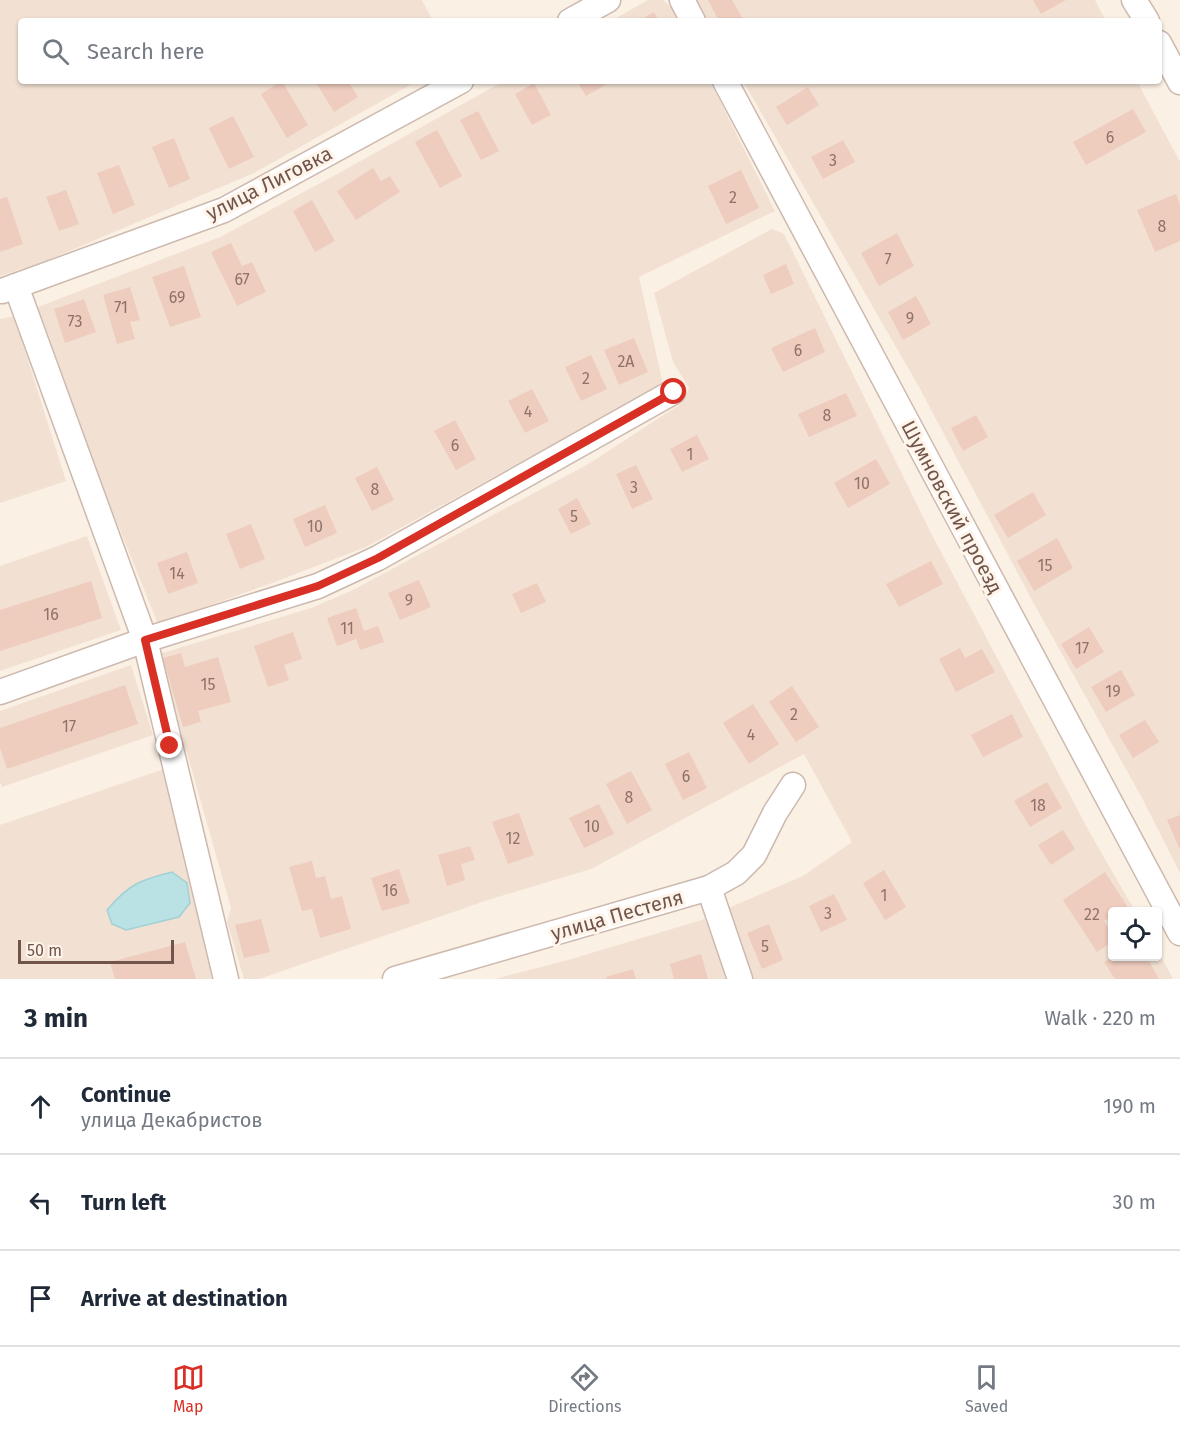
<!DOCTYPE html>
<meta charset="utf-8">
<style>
body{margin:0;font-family:"Fira Sans",sans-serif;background:#f6f6f7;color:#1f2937}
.controls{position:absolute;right:18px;bottom:18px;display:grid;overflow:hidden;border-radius:6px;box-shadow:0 2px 4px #0004}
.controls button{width:54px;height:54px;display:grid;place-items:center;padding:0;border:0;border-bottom:2px solid #e0e1e3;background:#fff;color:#1f2937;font:30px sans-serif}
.scale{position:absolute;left:18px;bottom:15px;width:156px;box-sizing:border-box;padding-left:6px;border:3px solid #71554c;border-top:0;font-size:16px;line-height:21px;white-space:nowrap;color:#71554c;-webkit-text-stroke:4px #fef4ea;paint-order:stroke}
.stop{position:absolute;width:18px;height:18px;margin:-14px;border:4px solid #d93025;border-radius:50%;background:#fff}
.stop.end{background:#d93025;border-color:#fff;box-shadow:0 2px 6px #0008}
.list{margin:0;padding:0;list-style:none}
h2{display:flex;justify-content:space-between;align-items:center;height:78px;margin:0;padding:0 24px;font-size:26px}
h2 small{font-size:20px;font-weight:400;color:#747a83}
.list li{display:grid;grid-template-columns:39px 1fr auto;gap:18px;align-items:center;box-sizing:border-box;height:96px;padding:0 24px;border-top:2px solid #e0e1e3}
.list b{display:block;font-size:22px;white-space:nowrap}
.list p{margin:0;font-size:20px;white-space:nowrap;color:#747a83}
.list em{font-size:20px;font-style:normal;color:#747a83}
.icon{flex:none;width:33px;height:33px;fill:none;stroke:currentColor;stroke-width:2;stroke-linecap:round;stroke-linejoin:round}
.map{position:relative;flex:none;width:1180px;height:979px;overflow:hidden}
.search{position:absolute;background:#fff;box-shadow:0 2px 4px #0004;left:18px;right:18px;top:18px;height:66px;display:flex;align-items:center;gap:15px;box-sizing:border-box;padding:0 21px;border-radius:6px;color:#747a83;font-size:22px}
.sheet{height:366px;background:#fff}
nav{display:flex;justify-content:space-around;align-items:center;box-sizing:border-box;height:84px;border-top:2px solid #e0e1e3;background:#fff;font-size:16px;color:#747a83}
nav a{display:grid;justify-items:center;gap:3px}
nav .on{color:#d93025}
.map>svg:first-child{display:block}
</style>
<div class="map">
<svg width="1180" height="979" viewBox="0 0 1180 979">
<rect width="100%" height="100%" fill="#fbf0e4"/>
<g fill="#f2e1d3">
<polygon points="0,0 422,0 433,21 21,21 21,81 417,81 254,173 43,262 0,276"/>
<polygon points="648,0 663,0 676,12 680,21 611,21"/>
<polygon points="695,0 1095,0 1106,21 708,21"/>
<polygon points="504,81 710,81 775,211 639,277 663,384 366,547 272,583 158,624 106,495 38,307 220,237 339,173"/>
<polygon points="743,81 1137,81 1180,162 1180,873 1142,798 1033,602 919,387"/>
<polygon points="772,229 784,234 932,535 1090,833 1135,911 1112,912 1112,956 1158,956 1158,951 1173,979 751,979 726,909 803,876 852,842 804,754 591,869 491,899 259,979 244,979 227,922 231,908 159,654 311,608 351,591 590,463 682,403 689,388 673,362 654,293"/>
<polygon points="14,316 66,481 0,503 0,319"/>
<polygon points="87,536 121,630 0,671 0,566"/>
<polygon points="131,665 153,735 2,787 0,782 0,711"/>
<polygon points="167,768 219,979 0,979 0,825"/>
<polygon points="705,919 727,979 495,979 568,960"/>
</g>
<path fill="#bae1e3" stroke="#a1d1d4" stroke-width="1.5" d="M172 872 187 883 190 903 179 917 126 930 112 924 107 910C129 884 140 880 172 872Z"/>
<g fill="#eeccbe">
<polygon points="708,0 732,0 744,21 719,21"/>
<polygon points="1033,0 1066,0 1041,14"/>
<polygon points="654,12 659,21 638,21"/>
<polygon points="282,81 308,125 287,138 261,94"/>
<polygon points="315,81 348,81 358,97 334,112"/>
<polygon points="577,81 612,81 586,96"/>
<polygon points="534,83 551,115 532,125 515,94"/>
<polygon points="808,87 819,105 787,125 776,107"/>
<polygon points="1133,109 1146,132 1086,165 1073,142"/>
<polygon points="478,111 499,151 481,160 460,120"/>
<polygon points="233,116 254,157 229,169 209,128"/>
<polygon points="437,130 462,176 440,188 415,142"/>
<polygon points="174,138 190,179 169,188 152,147"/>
<polygon points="843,140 855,162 823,179 811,157"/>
<polygon points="119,165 135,205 113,214 97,173"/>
<polygon points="373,168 381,181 390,176 400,192 356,220 337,191"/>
<polygon points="741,170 759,208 726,224 708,186"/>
<polygon points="66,190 79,224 59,231 46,197"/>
<polygon points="1176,194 1180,205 1180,241 1155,252 1137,210"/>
<polygon points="7,197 23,244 0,252 0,199"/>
<polygon points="312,200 335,241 315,252 293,211"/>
<polygon points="897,233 914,266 879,286 861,253"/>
<polygon points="231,243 242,266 252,262 266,292 237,306 211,252"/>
<polygon points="786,264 794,284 771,294 763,275"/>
<polygon points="184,266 201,317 170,327 152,277"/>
<polygon points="130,287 140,320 130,322 135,339 117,344 103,295"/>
<polygon points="916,296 931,324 903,340 888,312"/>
<polygon points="84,299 96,332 65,343 54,309"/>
<polygon points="815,328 825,352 783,372 771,348"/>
<polygon points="634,338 648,372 619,385 604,350"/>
<polygon points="591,355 607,389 581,401 565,367"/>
<polygon points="532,389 549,421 525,433 508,401"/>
<polygon points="846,393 857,416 809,437 798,414"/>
<polygon points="976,415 988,437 963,451 951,428"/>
<polygon points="455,420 476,459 456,470 434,431"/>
<polygon points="697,435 709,459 682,472 670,449"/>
<polygon points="876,459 890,484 848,508 834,483"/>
<polygon points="636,465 653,499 632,509 616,474"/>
<polygon points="377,467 394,500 372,511 355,478"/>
<polygon points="1033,492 1046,515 1008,538 994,515"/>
<polygon points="577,498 591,524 571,534 558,509"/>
<polygon points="325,505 337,533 305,547 293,519"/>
<polygon points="251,524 265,559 240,569 226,534"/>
<polygon points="1057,538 1073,568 1034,591 1017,561"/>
<polygon points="187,552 198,583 168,594 157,563"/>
<polygon points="931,561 943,584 899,607 886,584"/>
<polygon points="419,580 431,607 400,620 388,593"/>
<polygon points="91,581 102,618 0,651 0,610"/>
<polygon points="537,583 546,602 521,613 512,594"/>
<polygon points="356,608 364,631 378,626 384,642 360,650 356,639 337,646 327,618"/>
<polygon points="1089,627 1104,652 1076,669 1061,644"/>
<polygon points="293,632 302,659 284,665 289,680 268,687 254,646"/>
<polygon points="960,648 965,658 982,649 995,672 956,692 939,659"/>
<polygon points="181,653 185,667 218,657 231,702 198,711 201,722 183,727 163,658"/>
<polygon points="1121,670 1135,695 1106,712 1091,687"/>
<polygon points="125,685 138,724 7,769 0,748 0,728"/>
<polygon points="792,686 819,727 796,742 769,702"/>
<polygon points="753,704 779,744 749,764 723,723"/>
<polygon points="1012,714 1023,737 983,757 971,735"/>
<polygon points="1145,720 1159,742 1133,758 1119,735"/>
<polygon points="689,752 707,788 683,800 665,764"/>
<polygon points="631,771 652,810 627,824 606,784"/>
<polygon points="1047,782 1062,808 1030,827 1014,801"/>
<polygon points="599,804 614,834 584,848 569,818"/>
<polygon points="519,813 534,855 508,864 492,822"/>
<polygon points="1180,815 1180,850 1167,820"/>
<polygon points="1063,830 1075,849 1051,865 1038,845"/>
<polygon points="470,846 475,860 461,864 465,880 447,886 438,855"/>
<polygon points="312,861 316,878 325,876 331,899 342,896 351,929 320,938 312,909 302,911 289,867"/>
<polygon points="399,869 410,903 382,911 371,878"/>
<polygon points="884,870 906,907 885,920 863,883"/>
<polygon points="1105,872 1127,906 1119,912 1112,912 1112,916 1104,921 1112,935 1112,942 1097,952 1063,900"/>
<polygon points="834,894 847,920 821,932 809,906"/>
<polygon points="261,919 270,952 244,958 235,925"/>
<polygon points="769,924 783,960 762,969 747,933"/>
<polygon points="185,942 196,979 115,979 110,962"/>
<polygon points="701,954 708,979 674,979 670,964"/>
<polygon points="1114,956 1146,956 1159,979 1115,979 1104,962"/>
<polygon points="633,969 636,979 607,979 606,977"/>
</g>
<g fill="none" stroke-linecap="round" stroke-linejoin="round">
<g stroke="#cdb9ae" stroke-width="27">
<g id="minor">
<polyline points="682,0 693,21"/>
<polyline points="1134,0 1147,21"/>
<polyline points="570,21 608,0"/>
<polyline points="1159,43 1180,82"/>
<path d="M725 81C878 364 1027 650 1180 933"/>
<polyline points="16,286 145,640 226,979"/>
<polyline points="2,291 224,210 461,81"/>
<polyline points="0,692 145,640 318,586 378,558 673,392"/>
<polyline points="709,888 740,979"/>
<polyline points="395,979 709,888 736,873 754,855 775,813 793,785"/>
</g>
</g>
<use href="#minor" stroke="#fff" stroke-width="24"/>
</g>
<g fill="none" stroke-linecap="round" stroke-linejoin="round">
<polyline stroke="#d93025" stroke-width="8" points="170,746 145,640 318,586 378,558 674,392"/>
</g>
<g text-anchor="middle" stroke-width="6" stroke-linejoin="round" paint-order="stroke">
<g font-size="16" fill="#907368">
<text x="1110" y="143">6</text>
<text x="833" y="166">3</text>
<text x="733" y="203">2</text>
<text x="1162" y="232">8</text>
<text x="888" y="265">7</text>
<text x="242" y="285">67</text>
<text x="177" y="303">69</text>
<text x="121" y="313">71</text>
<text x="910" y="324">9</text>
<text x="75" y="327">73</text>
<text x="798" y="356">6</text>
<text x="626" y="367">2А</text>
<text x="586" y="384">2</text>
<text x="528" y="417">4</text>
<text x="827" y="421">8</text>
<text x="455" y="451">6</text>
<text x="690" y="460">1</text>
<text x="862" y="489">10</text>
<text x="634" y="493">3</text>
<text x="375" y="495">8</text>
<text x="574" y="522">5</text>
<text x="315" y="532">10</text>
<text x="1045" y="571">15</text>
<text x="177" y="579">14</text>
<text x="409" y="606">9</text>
<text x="51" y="620">16</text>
<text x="347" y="634">11</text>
<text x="1082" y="654">17</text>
<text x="208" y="690">15</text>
<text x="1113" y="697">19</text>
<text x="794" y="720">2</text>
<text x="69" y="732">17</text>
<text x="751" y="740">4</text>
<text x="686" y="782">6</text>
<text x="629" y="803">8</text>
<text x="1038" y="811">18</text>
<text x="592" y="832">10</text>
<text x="513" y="844">12</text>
<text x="390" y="896">16</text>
<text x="884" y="901">1</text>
<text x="828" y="919">3</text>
<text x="1092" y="920">22</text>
<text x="765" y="952">5</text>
</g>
<g font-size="20" fill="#71554c" stroke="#fef4ea">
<text transform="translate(269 183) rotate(-27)" y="7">улица Лиговка</text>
<text transform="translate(952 507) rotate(62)" y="7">Шумновский проезд</text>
<text transform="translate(617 915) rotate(-16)" y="7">улица Пестеля</text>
</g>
</g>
</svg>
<div class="controls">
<button><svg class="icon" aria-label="locate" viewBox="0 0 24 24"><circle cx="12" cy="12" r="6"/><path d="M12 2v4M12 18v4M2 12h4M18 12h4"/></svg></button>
</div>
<div class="scale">50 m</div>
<div class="stop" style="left:674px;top:392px"></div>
<div class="stop end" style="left:170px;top:746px"></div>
<div class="search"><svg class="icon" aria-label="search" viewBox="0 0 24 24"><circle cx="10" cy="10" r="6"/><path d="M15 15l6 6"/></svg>Search here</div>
</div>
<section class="sheet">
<h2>3 min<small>Walk · 220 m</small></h2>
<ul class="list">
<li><svg class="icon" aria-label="ahead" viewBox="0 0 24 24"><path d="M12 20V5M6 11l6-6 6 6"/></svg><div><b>Continue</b><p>улица Декабристов</p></div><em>190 m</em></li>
<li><svg class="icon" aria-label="left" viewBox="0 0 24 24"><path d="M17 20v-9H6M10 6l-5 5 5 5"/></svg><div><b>Turn left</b></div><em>30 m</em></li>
<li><svg class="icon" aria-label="arrive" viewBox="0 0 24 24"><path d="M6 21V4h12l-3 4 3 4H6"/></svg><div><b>Arrive at destination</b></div></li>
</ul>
</section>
<nav>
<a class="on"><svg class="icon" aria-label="map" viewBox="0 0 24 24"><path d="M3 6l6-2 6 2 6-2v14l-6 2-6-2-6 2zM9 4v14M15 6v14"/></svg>Map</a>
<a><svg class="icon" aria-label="directions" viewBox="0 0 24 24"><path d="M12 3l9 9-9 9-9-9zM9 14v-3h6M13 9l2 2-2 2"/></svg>Directions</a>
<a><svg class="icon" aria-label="saved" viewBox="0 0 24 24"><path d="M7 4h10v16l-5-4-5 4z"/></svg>Saved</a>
</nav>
